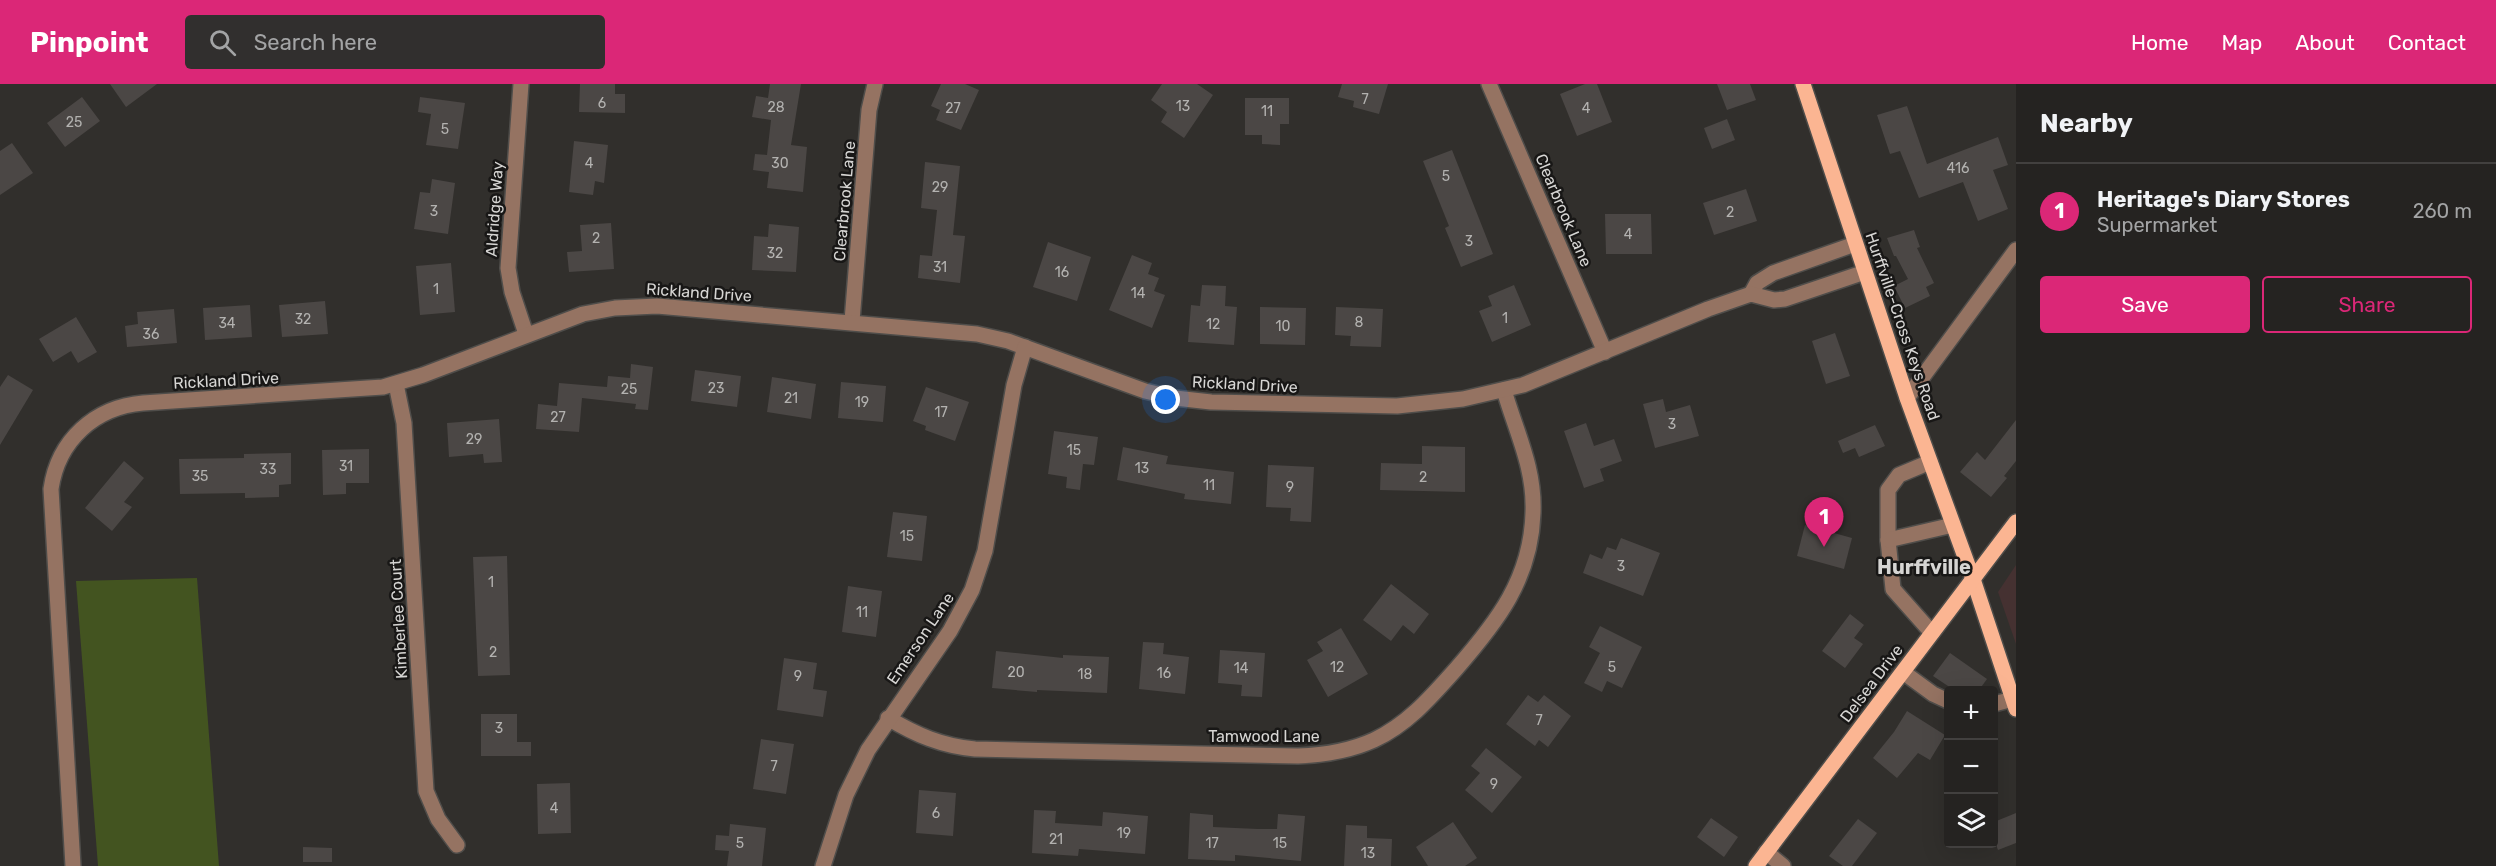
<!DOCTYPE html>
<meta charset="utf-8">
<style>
body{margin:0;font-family:Rubik,sans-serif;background:#312f2e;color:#f1f3f6}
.controls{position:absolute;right:18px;bottom:18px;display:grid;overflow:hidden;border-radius:6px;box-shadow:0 6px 24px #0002}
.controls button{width:54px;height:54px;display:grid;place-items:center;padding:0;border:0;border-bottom:2px solid #42403f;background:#252321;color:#f1f3f6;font:30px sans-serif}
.you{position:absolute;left:1166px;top:316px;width:21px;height:21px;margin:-15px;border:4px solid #fff;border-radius:50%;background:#1a73e8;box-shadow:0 0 0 9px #1a73e833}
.badge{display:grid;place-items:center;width:39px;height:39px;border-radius:50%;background:#db2777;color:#fff;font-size:20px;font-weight:700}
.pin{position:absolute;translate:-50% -50px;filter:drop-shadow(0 2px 3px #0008)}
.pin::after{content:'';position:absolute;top:32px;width:21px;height:18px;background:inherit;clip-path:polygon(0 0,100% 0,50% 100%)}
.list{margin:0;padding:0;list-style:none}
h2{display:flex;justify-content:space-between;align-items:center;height:78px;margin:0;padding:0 24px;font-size:26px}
h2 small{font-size:20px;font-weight:400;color:#a3a4a5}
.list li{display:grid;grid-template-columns:39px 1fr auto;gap:18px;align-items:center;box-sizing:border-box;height:96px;padding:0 24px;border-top:2px solid #42403f}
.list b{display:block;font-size:22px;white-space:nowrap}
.list p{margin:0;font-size:20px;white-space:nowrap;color:#a3a4a5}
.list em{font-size:20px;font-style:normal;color:#a3a4a5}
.actions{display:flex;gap:12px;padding:18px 24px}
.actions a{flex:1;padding:14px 0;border:2px solid #db2777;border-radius:6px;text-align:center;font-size:21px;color:#db2777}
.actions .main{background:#db2777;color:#fff}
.icon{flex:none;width:33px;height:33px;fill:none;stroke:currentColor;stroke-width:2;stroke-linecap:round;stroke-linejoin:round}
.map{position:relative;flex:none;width:2016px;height:782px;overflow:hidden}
header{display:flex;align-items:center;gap:36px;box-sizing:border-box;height:84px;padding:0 30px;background:#db2777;color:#fff}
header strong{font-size:28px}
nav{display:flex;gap:33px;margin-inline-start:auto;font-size:21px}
.search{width:420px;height:54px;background:#312f2e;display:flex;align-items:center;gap:15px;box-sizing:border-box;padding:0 21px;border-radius:6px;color:#a3a4a5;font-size:22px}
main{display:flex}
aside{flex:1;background:#252321}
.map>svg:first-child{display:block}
</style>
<header>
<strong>Pinpoint</strong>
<div class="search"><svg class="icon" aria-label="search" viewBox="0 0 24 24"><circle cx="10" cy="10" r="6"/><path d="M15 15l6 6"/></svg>Search here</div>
<nav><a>Home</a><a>Map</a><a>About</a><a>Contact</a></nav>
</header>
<main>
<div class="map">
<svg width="2016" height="782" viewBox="0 0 2016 782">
<rect width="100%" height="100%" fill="#312f2c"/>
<polygon fill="#453131" points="2016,481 2016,560 1998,508"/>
<polygon fill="#435420" points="197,494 219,782 98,782 76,497"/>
<g fill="#4b4745">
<polygon points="110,0 157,0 126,23"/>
<polygon points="580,0 615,0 615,10 625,10 625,29 579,28"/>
<polygon points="770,0 801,0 791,61 807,63 803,108 767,104 769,88 753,86 755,70 767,71 771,36 752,33 756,12 768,14"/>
<polygon points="941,0 965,0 979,6 961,46 936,36 940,26 931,22"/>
<polygon points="1162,0 1197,0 1213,11 1184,54 1161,38 1167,28 1151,16"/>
<polygon points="1342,0 1388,0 1379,30 1353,23 1354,17 1338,13"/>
<polygon points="1585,0 1597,0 1612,38 1577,52 1560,10"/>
<polygon points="1717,0 1750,0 1756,16 1727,26"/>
<polygon points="82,13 100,37 65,63 47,39"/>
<polygon points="420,13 465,19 458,65 426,61 431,30 418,28"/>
<polygon points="1245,14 1289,14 1289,40 1280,40 1280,61 1262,60 1262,51 1245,51"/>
<polygon points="1907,22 1927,80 1998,53 2008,81 1993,86 2008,125 1978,137 1963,98 1919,114 1900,67 1890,70 1877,31"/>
<polygon points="1727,35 1735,56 1712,65 1704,44"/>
<polygon points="574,57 608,61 604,99 595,97 593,111 569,108"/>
<polygon points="12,59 33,89 0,111 0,67"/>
<polygon points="1452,66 1493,170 1461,183 1445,144 1449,142 1423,77"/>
<polygon points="925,78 960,82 953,151 965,152 960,199 918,194 920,171 932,172 937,126 921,124"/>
<polygon points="432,95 455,99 448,150 414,145 420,108 430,109"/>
<polygon points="1746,105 1757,137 1714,151 1703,119"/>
<polygon points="1605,130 1651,130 1652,170 1606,170"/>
<polygon points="611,139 614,185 569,188 567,168 582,167 580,141"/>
<polygon points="769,140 799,143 796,188 752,186 754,152 768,153"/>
<polygon points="1914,146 1920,163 1917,164 1934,199 1926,203 1930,212 1905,224 1894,202 1908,195 1896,172 1894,172 1887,154"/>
<polygon points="1048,158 1091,173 1077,217 1033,203"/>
<polygon points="1132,171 1152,179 1148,190 1159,194 1154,207 1165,211 1152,244 1109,226"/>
<polygon points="451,179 455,228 420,231 416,182"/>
<polygon points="1202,201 1226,202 1225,222 1237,223 1234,261 1188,258 1191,221 1200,222"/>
<polygon points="1514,201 1531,241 1492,258 1479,227 1492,222 1488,212"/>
<polygon points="325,217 328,250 282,253 279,221"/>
<polygon points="250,221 252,253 205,256 203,224"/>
<polygon points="1260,223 1306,224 1305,261 1260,260"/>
<polygon points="1336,223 1383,225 1381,263 1350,262 1351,252 1335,251"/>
<polygon points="174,225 177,259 127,263 125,242 138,240 137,228"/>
<polygon points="76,233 97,268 78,279 71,267 53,278 39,255"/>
<polygon points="1835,249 1850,292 1826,300 1812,257"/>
<polygon points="631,280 653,283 648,326 635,325 636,320 582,314 579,348 536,345 538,320 557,322 559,299 607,303 608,292 630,294"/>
<polygon points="695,286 741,292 737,323 691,317"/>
<polygon points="8,291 33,306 0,361 0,303"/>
<polygon points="772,293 816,300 811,335 767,328"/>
<polygon points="841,298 886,302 883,338 838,334"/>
<polygon points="926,303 969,318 955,357 925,346 926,342 913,337"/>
<polygon points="1663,315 1666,328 1690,321 1699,352 1655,364 1643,320"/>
<polygon points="499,335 502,378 484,379 483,370 449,373 447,339"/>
<polygon points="2016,336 2016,377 2004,392 2007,394 1991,413 1960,388 1977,368 1985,376"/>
<polygon points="1586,339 1594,362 1614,355 1622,377 1600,385 1604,397 1584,404 1564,347"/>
<polygon points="1875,341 1885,362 1859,373 1855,364 1843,369 1838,357"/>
<polygon points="1054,347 1098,353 1094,381 1083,380 1080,406 1066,404 1067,393 1048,390"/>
<polygon points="1422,362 1465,363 1465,408 1380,406 1381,379 1422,380"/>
<polygon points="1123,363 1168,372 1166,380 1234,388 1231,420 1184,415 1185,410 1117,396"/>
<polygon points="369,365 369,399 346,399 346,410 323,411 322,366"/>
<polygon points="291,369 291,400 279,401 279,413 245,414 245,409 180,410 179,375 244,374 244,370"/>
<polygon points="124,377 144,394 124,418 132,423 112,447 85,424"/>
<polygon points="1268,381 1314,383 1311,438 1290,437 1291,424 1266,423"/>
<polygon points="893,428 927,432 922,477 887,473"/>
<polygon points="1805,441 1852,454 1844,485 1797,472"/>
<polygon points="1621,454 1660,469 1643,512 1583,489 1590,470 1602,475 1607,463 1616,466"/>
<polygon points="507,472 510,591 478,592 473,473"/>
<polygon points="1391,500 1429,530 1414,550 1403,541 1391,557 1363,536"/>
<polygon points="848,502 882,507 876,553 842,548"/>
<polygon points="1850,530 1864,541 1854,554 1863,560 1845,584 1822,567"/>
<polygon points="1600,542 1642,563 1622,604 1607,597 1602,608 1584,599 1600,569 1589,563"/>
<polygon points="1341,544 1368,590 1328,613 1307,576 1323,567 1317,558"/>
<polygon points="1143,558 1164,559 1163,570 1189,573 1185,610 1139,605"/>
<polygon points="1220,566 1265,569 1262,613 1241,612 1242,601 1218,599"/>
<polygon points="996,567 1063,574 1063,571 1109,573 1107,609 1037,606 1037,608 992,604"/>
<polygon points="1950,569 1987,595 1979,606 1954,606 1933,592"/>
<polygon points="784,574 817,579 813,605 827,607 823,633 777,626"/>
<polygon points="1528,611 1538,618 1544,611 1571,632 1548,663 1539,656 1535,662 1506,640"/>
<polygon points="1907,627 1945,651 1930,676 1918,669 1897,694 1873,674 1894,648"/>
<polygon points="481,630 517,630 517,658 531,658 531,672 481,672"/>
<polygon points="761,655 794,660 786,710 753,705"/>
<polygon points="1486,664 1522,693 1492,729 1465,706 1480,689 1471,682"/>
<polygon points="570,699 571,749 538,750 537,700"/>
<polygon points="919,706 956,709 953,752 916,749"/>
<polygon points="1034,726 1056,727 1055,739 1102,742 1103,728 1148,732 1145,770 1079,765 1078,772 1032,769"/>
<polygon points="1190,729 1213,731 1213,743 1258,745 1277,745 1278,730 1305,732 1301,777 1235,771 1235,777 1188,775"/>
<polygon points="2016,729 2016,759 1998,766 1994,755 1994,738"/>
<polygon points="1711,734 1738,753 1724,773 1697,753"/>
<polygon points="1858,735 1877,749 1852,782 1843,782 1829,772"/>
<polygon points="1453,738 1477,774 1465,782 1428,782 1416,763"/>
<polygon points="730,740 766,744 762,782 727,782 729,767 715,766 716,751 729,752"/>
<polygon points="1346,741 1367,742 1367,754 1392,755 1391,782 1344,782"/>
<polygon points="303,763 332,764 332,778 303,778"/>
</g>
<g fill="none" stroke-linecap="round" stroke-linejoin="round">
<g stroke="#4f4d4a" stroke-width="18">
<g id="minor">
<polyline points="521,0 508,184 512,208 526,250"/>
<polyline points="1489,0 1605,268"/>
<polyline points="1751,210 1757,199 1773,189 1855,160"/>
<polyline points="852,237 869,26 875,0"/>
<polyline points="396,300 404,339 426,707 438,735 457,761"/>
<polyline points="1907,314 2016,166"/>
<polyline points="1930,378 1899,391 1888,406 1888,456 1893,505 1932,549"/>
<polyline points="1888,456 1953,441"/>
<polyline points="1903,588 1933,610 1948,617"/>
<polyline points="1994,620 2013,615"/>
<path d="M888 634C916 651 942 662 975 665L1298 672C1324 671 1350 667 1374 656 1408 640 1431 613 1456 585 1497 538 1531 495 1533 429 1535 384 1516 348 1504 306"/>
<polyline points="1766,768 1783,782"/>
<path d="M73 782 51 405C58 356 95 323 143 319L383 303 423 291 583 230 615 224 657 222 977 250 1008 257 1145 307 1175 314 1211 318 1397 322 1463 315 1523 301 1708 225 1751 210 1774 216 1785 215 1865 188"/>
<polyline points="823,782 846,711 868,666 950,547 972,506 985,467 1014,301 1025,263"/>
</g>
</g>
<g stroke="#4f4d4a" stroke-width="18">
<g id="major">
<polyline points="1803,0 1907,314 1973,495 2016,625"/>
<polyline points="1756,782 2016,438"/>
</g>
</g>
<use href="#minor" stroke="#957362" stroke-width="15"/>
<use href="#major" stroke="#fbb592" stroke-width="15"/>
</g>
<g text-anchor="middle" stroke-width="5" stroke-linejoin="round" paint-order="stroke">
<g font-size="14" fill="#b3b2b0">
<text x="1365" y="20">7</text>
<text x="602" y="24">6</text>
<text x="1183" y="27">13</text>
<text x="776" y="28">28</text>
<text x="953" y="29">27</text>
<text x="1586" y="29">4</text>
<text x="1267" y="32">11</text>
<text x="74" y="43">25</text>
<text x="445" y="50">5</text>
<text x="589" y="84">4</text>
<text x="780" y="84">30</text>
<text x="1958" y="89">416</text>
<text x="1446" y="97">5</text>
<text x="940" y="108">29</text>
<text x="434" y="132">3</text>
<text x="1730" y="133">2</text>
<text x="1628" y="155">4</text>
<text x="596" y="159">2</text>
<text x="1469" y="162">3</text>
<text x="775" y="174">32</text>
<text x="940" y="188">31</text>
<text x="1062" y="193">16</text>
<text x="436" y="210">1</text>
<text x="1138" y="214">14</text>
<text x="1505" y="239">1</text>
<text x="303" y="240">32</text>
<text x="1359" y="243">8</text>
<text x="227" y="244">34</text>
<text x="1213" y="245">12</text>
<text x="1283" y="247">10</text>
<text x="151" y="255">36</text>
<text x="716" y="309">23</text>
<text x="629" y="310">25</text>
<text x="791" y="319">21</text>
<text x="862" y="323">19</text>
<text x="941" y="333">17</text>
<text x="558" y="338">27</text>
<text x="1672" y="345">3</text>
<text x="474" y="360">29</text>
<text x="1074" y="371">15</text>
<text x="346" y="387">31</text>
<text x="1142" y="389">13</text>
<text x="268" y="390">33</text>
<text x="200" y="397">35</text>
<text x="1423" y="398">2</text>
<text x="1209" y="406">11</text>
<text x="1290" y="408">9</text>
<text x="907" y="457">15</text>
<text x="1621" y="487">3</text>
<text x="491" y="503">1</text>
<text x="862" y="533">11</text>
<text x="493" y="573">2</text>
<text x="1337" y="588">12</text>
<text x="1612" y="588">5</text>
<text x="1241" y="589">14</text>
<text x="1016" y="593">20</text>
<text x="1164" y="594">16</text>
<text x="1085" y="595">18</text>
<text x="798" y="597">9</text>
<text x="1539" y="641">7</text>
<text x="499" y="649">3</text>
<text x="774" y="687">7</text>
<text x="1494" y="705">9</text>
<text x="554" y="729">4</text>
<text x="936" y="734">6</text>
<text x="1124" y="754">19</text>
<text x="1056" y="760">21</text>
<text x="740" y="764">5</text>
<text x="1212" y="764">17</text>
<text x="1280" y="764">15</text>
<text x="1368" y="774">13</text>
</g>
<g font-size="16" fill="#d6d5d3" stroke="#181716">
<text transform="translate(844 117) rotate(-85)" y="6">Clearbrook Lane</text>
<text transform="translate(494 125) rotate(-86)" y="6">Aldridge Way</text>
<text transform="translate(1564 126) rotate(67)" y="6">Clearbrook Lane</text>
<text transform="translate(699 208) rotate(4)" y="6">Rickland Drive</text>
<text transform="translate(1903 242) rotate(71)" y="6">Hurffville-Cross Keys Road</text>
<text transform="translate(226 296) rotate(-3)" y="6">Rickland Drive</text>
<text transform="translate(1245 300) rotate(3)" y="6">Rickland Drive</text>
<text transform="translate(398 535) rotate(-93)" y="6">Kimberlee Court</text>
<text transform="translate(920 554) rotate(-56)" y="6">Emerson Lane</text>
<text transform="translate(1871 599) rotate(-53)" y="6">Delsea Drive</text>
<text x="1264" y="658">Tamwood Lane</text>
</g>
<g font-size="20" font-weight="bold" fill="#d6d5d3" stroke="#181716">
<text x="1924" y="490">Hurffville</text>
</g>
</g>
</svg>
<div class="controls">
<button>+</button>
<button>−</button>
<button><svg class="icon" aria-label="layers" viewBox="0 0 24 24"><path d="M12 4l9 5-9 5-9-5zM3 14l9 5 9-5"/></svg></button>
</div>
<div class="you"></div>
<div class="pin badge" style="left:1824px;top:463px">1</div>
</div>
<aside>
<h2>Nearby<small></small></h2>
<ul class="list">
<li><span class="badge">1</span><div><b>Heritage's Diary Stores</b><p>Supermarket</p></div><em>260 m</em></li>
</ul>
<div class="actions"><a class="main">Save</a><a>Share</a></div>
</aside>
</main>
